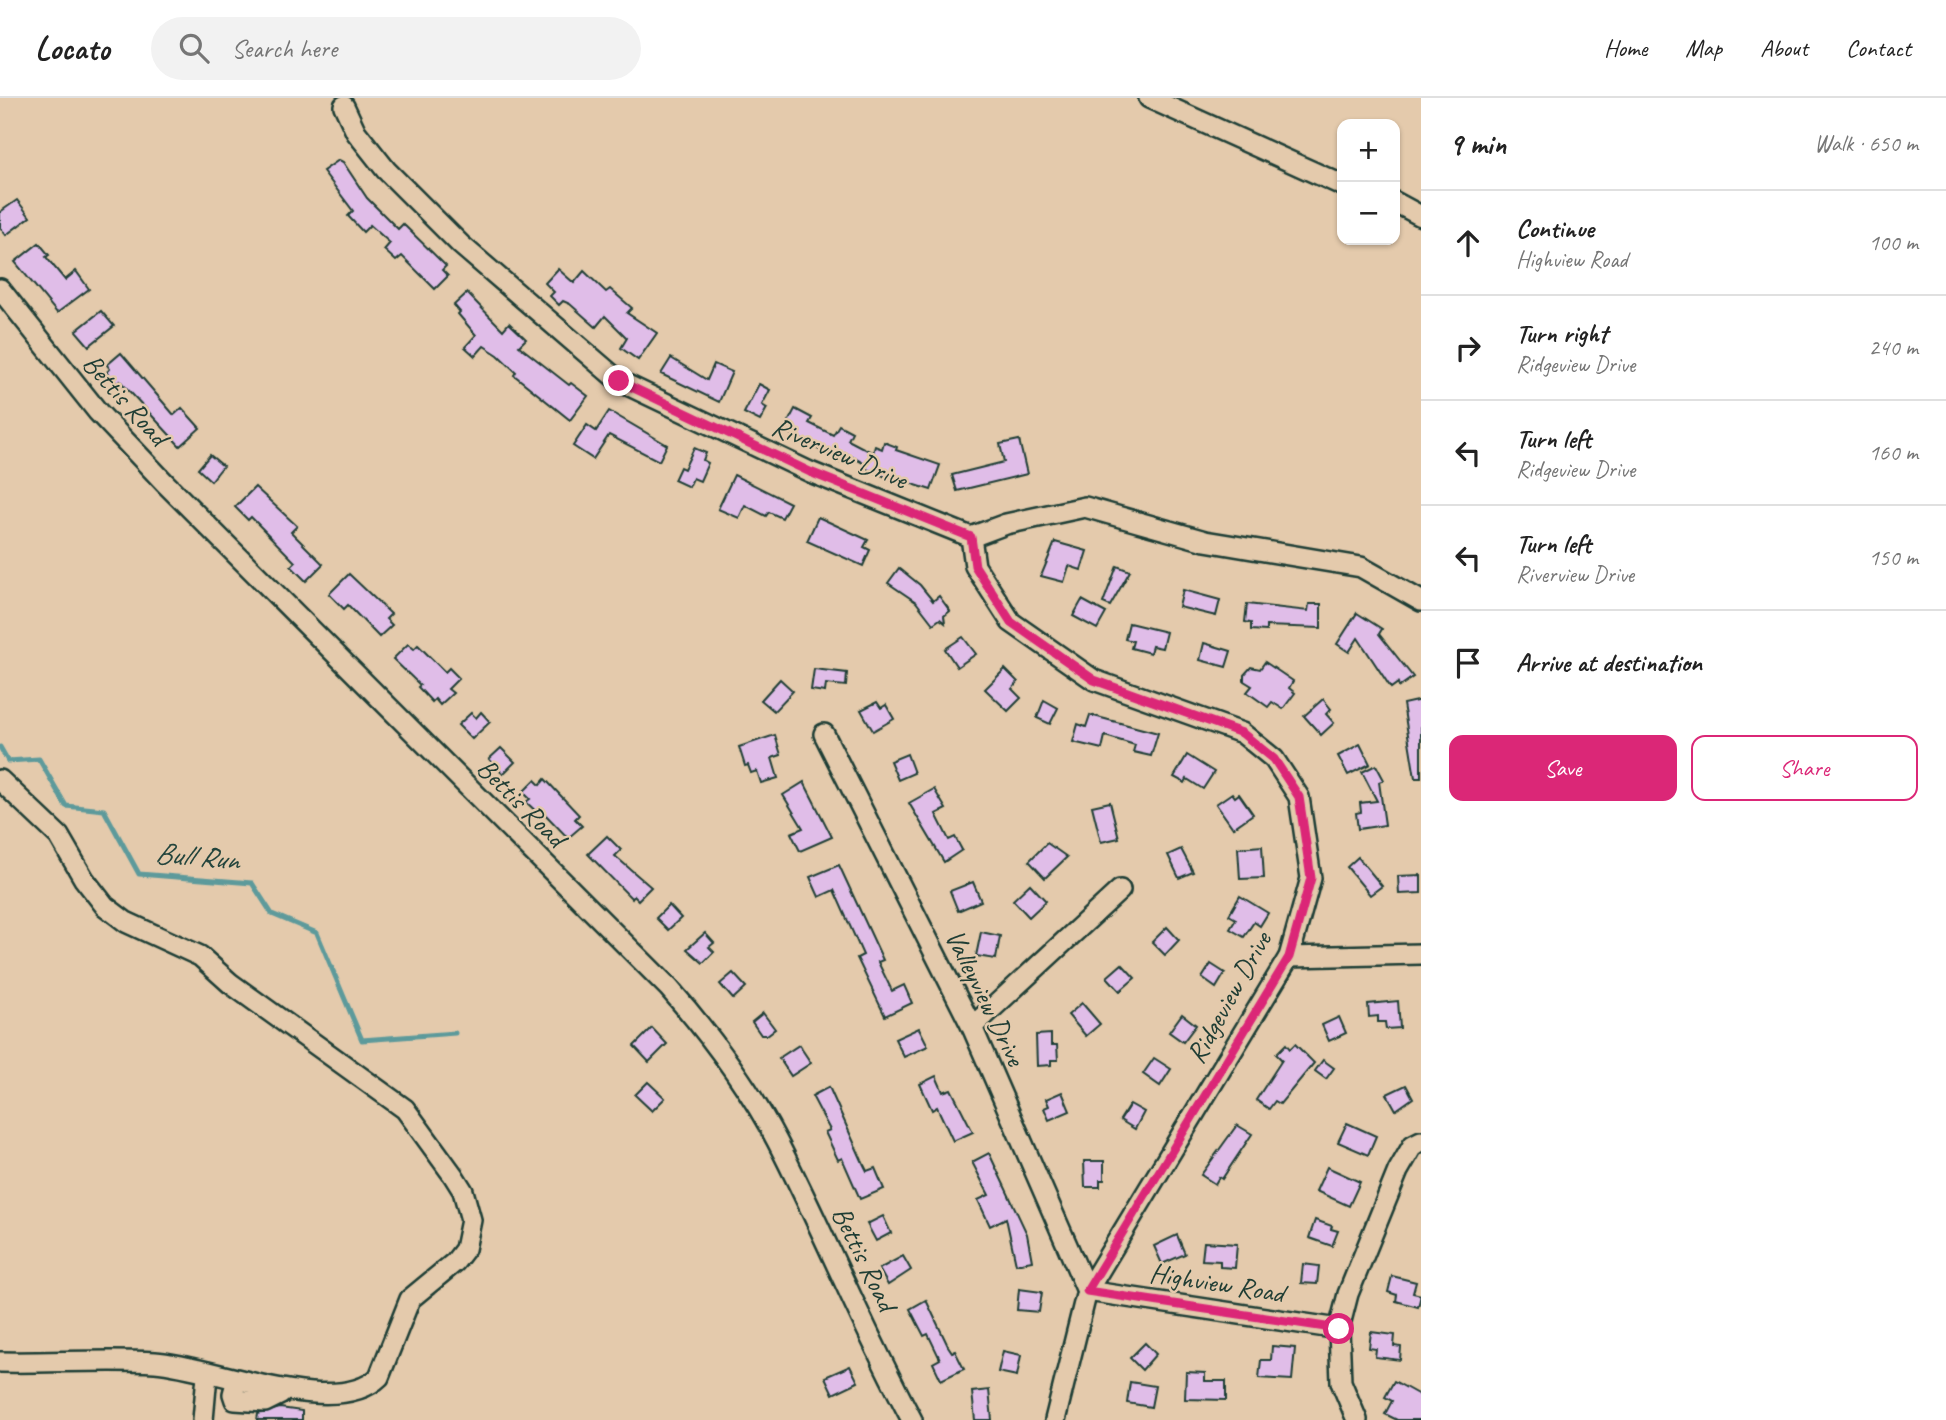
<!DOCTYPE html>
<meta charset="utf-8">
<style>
body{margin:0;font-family:Caveat,sans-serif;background:#f2f2f2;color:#222}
.controls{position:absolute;right:21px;top:21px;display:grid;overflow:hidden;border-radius:14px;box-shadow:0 2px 5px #0004}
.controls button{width:63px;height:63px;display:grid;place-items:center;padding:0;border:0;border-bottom:2px solid #e0e0e0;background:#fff;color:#222;font:35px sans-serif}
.stop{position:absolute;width:21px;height:21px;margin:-16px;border:5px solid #db2777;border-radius:50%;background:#fff}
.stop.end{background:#db2777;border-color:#fff;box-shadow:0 2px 7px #0008}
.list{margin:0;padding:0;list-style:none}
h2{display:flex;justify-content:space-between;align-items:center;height:91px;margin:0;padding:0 28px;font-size:30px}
h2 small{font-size:23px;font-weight:400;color:#767676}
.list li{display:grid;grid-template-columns:46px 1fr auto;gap:21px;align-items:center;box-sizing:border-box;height:105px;padding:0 28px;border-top:2px solid #e0e0e0}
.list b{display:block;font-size:26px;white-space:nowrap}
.list p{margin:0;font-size:23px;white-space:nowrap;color:#767676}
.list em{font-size:23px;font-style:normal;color:#767676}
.actions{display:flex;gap:14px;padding:21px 28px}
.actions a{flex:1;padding:16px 0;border:2px solid #db2777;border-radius:14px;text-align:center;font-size:24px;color:#db2777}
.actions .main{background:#db2777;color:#fff}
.icon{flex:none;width:38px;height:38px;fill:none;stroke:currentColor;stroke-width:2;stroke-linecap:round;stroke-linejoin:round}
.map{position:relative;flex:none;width:1421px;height:1322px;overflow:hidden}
header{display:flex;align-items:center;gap:42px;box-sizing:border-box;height:98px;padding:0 35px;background:#fff;border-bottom:2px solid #e0e0e0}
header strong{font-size:33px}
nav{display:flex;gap:38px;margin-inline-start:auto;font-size:24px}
.search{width:490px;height:63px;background:#f2f2f2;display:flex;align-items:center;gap:18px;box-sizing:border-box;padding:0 24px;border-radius:38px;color:#767676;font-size:26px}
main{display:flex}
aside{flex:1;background:#fff}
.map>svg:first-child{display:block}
</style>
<header>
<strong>Locato</strong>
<div class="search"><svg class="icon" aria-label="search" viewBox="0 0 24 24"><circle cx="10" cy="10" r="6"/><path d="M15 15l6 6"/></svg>Search here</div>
<nav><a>Home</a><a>Map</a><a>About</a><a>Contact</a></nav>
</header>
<main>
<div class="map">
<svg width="1421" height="1322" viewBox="0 0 1421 1322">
<rect width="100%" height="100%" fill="#e4caac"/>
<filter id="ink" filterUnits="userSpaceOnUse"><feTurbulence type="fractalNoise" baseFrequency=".0143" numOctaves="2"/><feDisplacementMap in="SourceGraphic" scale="14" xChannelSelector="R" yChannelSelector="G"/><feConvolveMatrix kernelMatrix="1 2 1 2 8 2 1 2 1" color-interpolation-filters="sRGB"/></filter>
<g filter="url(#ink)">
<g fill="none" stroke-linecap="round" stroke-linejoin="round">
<polyline stroke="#5d9a9b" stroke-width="5" points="0,649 8,663 39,661 66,708 104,712 139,776 252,785 272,816 317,835 362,942 455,935"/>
</g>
<g fill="#e0bde8" stroke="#1f3d34" stroke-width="2">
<polygon points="339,62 343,64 367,100 398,131 403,126 446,168 442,172 448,178 435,191 402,158 396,163 384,152 390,145 370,127 363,134 348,118 353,113 323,73"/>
<polygon points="17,102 30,119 6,137 0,129 0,114"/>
<polygon points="39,145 49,157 46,159 65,182 76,173 89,191 57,215 15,164"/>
<polygon points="558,171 574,185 584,173 606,194 610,191 632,210 627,215 657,235 638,262 621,250 627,240 605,218 596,229 570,206 563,203 559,207 550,198 554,194 545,185"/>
<polygon points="467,195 503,232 509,225 526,241 519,248 569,287 571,285 588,298 570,322 514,277 516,274 498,257 484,248 475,258 465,249 476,237 458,216 460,214 454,207"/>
<polygon points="101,213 114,228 89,248 76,233"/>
<polygon points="121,255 174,317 182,310 200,330 180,348 120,283 117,286 107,274 110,271 107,267"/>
<polygon points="671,260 707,282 714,266 732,274 719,304 661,276"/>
<polygon points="759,286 770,292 762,307 767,310 760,323 744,315"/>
<polygon points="795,311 812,320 809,325 833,337 839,327 852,334 848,342 873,355 875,348 882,351 884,344 897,349 896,352 940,367 931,392 897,381 896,383 866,371 867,367 845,355 841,364 784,332"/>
<polygon points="609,313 667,347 659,363 609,337 593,361 573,348 587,327 596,333"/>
<polygon points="1019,342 1027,376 957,393 952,377 1004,364 1000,346"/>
<polygon points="694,350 706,355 703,362 708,365 700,383 693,380 689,389 674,382 680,369 684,371"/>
<polygon points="210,357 223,368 211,383 198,371"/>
<polygon points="734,377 790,405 782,420 769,414 766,418 745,407 739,420 718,411"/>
<polygon points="255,389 297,428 291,434 323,466 306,483 291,468 295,464 251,419 248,422 235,409"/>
<polygon points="818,419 868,442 864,449 870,452 863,468 807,443"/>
<polygon points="1055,444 1087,453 1081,472 1069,468 1064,484 1041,478"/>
<polygon points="1117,468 1130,473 1110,508 1103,505"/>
<polygon points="899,470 920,487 933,503 939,498 950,513 944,518 945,525 940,521 933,526 916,504 888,485"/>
<polygon points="349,476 391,516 386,521 392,527 379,539 348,507 344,511 329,496"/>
<polygon points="1183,492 1220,502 1216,518 1179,509"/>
<polygon points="1082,502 1106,515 1097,531 1073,518"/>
<polygon points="1247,506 1308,513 1309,506 1321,506 1321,530 1266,528 1266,533 1251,532 1251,525 1245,524"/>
<polygon points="1357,515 1382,531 1379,536 1413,579 1399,589 1398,585 1391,590 1358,540 1349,554 1337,546"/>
<polygon points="1129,525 1166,534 1162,550 1152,548 1150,555 1131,550 1133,543 1125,541"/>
<polygon points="963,539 976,556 957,569 945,551"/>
<polygon points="1204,545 1231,553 1226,569 1200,562"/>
<polygon points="408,546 414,551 418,547 445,574 449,570 459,580 448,591 453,595 440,607 435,601 432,604 418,589 420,587 393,561"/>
<polygon points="1265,564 1293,583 1289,590 1295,595 1283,611 1272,604 1268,609 1247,594 1252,588 1244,583 1244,577 1251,569 1260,571"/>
<polygon points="814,571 847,575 846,588 826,586 825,594 811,592"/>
<polygon points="1005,571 1018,584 1012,591 1021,600 1008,613 985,591"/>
<polygon points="780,581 793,593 774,613 761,602"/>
<polygon points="1323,601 1331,611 1326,616 1334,625 1321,637 1304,618"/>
<polygon points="1044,602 1058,610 1050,626 1037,620"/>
<polygon points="1421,602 1421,680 1415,680 1403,606"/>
<polygon points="877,604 881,610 886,607 894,621 873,633 861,612"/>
<polygon points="481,614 490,624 472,641 458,627 471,615 476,620"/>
<polygon points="1090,617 1158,635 1151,658 1133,654 1135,647 1105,638 1102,651 1073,644 1078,626 1086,629"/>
<polygon points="775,637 781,657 772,660 778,680 761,685 757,673 751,675 748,667 745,668 739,649"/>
<polygon points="1360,646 1370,666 1348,677 1338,658"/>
<polygon points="501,650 515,664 503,676 489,661"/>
<polygon points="907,656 914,675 898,682 890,663"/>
<polygon points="1187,657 1214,674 1203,691 1187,681 1185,685 1174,679"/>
<polygon points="1376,667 1384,682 1379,684 1385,727 1358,731 1356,715 1361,714 1360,705 1377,703 1362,674"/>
<polygon points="545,681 579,717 575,721 582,728 568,740 542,713 539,716 526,704 530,701 523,694 535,682 540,687"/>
<polygon points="804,684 832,739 800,753 791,735 803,730 783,697"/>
<polygon points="934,691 946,711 936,716 949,742 955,739 962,752 944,764 909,705"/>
<polygon points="1232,695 1235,699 1239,696 1253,716 1233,730 1216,706"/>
<polygon points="1110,704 1119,740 1101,744 1092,708"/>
<polygon points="607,738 621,752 615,758 651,789 638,802 634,798 632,801 588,756"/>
<polygon points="1047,745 1067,759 1045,780 1029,763"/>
<polygon points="1262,748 1264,780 1240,781 1238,750"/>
<polygon points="1181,751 1193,774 1179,780 1168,757"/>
<polygon points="1358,759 1382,788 1370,797 1347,769"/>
<polygon points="839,767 883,862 878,864 892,893 904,887 912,905 885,918 857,860 863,857 834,792 819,799 810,779"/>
<polygon points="1421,777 1421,795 1399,796 1398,778"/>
<polygon points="973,784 981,803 958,813 950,793"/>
<polygon points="1030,786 1046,803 1029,819 1013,802"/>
<polygon points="1240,798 1268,815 1260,828 1254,824 1244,839 1230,831 1236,821 1229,817"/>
<polygon points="669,807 681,820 668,832 656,820"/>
<polygon points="1167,829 1179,842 1165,857 1152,844"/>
<polygon points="981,834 1000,838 996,861 976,858"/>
<polygon points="705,835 714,845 709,849 714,854 703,865 687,851"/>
<polygon points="1122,866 1135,880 1120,893 1107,879"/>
<polygon points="1211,866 1225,875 1216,890 1202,880"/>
<polygon points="733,875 746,889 733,901 720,886"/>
<polygon points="1398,903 1400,930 1386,931 1385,924 1378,924 1378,918 1369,919 1368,906"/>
<polygon points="1082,905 1100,926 1086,938 1068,917"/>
<polygon points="763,915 775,931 767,937 761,937 752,924"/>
<polygon points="1182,916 1196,927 1183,944 1169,934"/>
<polygon points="1339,919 1346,935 1329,943 1322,927"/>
<polygon points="652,930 667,946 649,964 634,948"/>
<polygon points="919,930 928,948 904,959 895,941"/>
<polygon points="1051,936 1051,947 1057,947 1058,962 1051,962 1051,967 1037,968 1036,937"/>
<polygon points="1286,946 1290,951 1295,946 1314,965 1280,1006 1275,1003 1269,1011 1256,1002 1282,962 1276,956"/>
<polygon points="799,947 811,965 791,978 779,960"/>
<polygon points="1154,960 1171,971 1160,988 1143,976"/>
<polygon points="1323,962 1334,970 1326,981 1315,973"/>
<polygon points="936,978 943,994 951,991 973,1034 953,1043 937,1009 932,1012 920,986"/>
<polygon points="648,984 665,1000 652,1013 635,997"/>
<polygon points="1406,987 1413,1000 1396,1012 1387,996"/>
<polygon points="829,989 864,1067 867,1073 875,1070 884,1091 860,1101 842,1060 838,1062 825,1034 830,1032 812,998"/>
<polygon points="1062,994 1070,1013 1049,1022 1044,1010 1049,1008 1046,1001"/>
<polygon points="1130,1006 1144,1014 1135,1031 1120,1022"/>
<polygon points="1347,1025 1376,1038 1368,1057 1338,1044"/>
<polygon points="1237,1027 1252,1036 1222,1081 1219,1079 1215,1086 1201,1077"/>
<polygon points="989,1055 1027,1136 1032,1163 1016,1166 1006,1120 990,1128 978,1102 989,1097 972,1064"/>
<polygon points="1084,1063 1104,1063 1104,1082 1100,1082 1100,1089 1085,1089"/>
<polygon points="1327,1069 1360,1084 1349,1108 1316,1093"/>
<polygon points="883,1118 891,1135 876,1143 867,1126"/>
<polygon points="1315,1122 1332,1128 1331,1131 1338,1133 1332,1148 1309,1140"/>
<polygon points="1177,1137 1185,1156 1162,1166 1154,1148"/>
<polygon points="1204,1144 1237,1146 1235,1170 1220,1169 1220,1163 1202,1162"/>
<polygon points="903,1158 911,1172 888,1187 879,1171"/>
<polygon points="1303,1166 1319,1168 1317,1186 1301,1185"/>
<polygon points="1392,1178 1416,1184 1413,1195 1421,1197 1418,1209 1396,1203 1397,1197 1388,1194"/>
<polygon points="1019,1191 1042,1194 1039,1214 1017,1212"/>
<polygon points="926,1202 948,1248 952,1254 955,1253 964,1271 941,1282 933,1265 940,1261 928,1236 924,1238 910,1211"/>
<polygon points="1371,1234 1395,1237 1394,1248 1401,1249 1400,1262 1375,1259 1376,1251 1369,1250"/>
<polygon points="1145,1245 1156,1256 1142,1272 1130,1260"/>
<polygon points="1272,1248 1295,1250 1292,1282 1259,1280 1261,1262 1271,1262"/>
<polygon points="1003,1253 1021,1257 1017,1278 998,1274"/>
<polygon points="850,1268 858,1284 833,1296 825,1279"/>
<polygon points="1186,1274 1205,1275 1205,1283 1226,1283 1226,1302 1185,1301"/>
<polygon points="1394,1283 1421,1298 1421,1322 1397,1322 1385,1316 1392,1303 1385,1299"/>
<polygon points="1130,1284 1155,1288 1151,1309 1127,1305"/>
<polygon points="989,1292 992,1322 975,1322 972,1294"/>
<polygon points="280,1310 302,1313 302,1322 257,1322 258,1316"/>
</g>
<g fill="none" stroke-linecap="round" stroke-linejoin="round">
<g stroke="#1f3d34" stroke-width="24">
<g id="minor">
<polyline points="1149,0 1342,87"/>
<polyline points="344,8 356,34 386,72 461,147 619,283 810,374 971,439 1006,426 1085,409 1205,443 1361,469 1421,503"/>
<polyline points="1395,104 1421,118"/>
<path d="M0 191 98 314 165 385 669 890C710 937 748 987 777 1043 824 1134 863 1231 912 1322"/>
<polyline points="971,439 975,468 1011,524 1094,582 1242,635 1274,661 1299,699 1311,780 1289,859 1087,1193 1055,1322"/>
<polyline points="824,636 972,929 1087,1193 1339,1231"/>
<path d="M0 682 59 738 84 781 105 808 126 824 200 858 230 885 405 1011 453 1077 463 1093 471 1122 465 1151 455 1164 410 1201 379 1279C335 1322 213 1268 155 1264 104 1261 51 1265 0 1264"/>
<polyline points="1289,859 1421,856"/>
<polyline points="972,929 1120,792"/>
<polyline points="236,1285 233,1296 235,1302 265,1304 281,1296"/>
<polyline points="203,1322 207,1277"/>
<polyline points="1357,1322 1341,1284 1339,1231 1348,1196 1398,1073 1413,1047 1421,1043"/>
</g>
</g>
<use href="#minor" stroke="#e4caac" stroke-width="19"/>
</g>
</g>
<g fill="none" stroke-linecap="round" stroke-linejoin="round" filter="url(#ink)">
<polyline stroke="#db2777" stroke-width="9" points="619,283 810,374 971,439 975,468 1011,524 1094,582 1242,635 1274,661 1299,699 1311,780 1289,859 1087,1193 1339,1231"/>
</g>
<g text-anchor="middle" stroke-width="5" stroke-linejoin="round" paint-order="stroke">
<g font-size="28" fill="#1f3d34" stroke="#e4caac">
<text transform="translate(126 301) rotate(48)" y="10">Bettis Road</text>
<text transform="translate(840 354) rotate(23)" y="10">Riverview Drive</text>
<text transform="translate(522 704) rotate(45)" y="10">Bettis Road</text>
<text transform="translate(986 899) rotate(64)" y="10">Valleyview Drive</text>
<text transform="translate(1228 899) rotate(-61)" y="10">Ridgeview Drive</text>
<text transform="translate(865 1160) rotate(64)" y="10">Bettis Road</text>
<text transform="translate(1217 1184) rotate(9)" y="10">Highview Road</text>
</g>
<g font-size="30" font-style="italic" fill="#24453d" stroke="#e4caac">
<text transform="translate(197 758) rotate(5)" y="10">Bull Run</text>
</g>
</g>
</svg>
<div class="controls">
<button>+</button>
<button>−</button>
</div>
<div class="stop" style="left:1339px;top:1231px"></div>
<div class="stop end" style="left:619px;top:283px"></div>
</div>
<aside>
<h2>9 min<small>Walk · 650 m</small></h2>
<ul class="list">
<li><svg class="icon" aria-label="ahead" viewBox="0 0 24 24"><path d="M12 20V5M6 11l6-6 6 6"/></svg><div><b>Continue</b><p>Highview Road</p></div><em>100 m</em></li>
<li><svg class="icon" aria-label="right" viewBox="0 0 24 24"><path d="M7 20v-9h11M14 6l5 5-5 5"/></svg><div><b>Turn right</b><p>Ridgeview Drive</p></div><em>240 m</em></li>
<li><svg class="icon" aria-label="left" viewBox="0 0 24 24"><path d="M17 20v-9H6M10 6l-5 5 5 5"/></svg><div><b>Turn left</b><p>Ridgeview Drive</p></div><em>160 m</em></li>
<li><svg class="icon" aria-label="left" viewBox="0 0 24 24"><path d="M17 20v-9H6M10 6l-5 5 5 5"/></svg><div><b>Turn left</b><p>Riverview Drive</p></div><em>150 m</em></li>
<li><svg class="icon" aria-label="arrive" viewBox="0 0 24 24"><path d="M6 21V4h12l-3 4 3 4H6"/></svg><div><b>Arrive at destination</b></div></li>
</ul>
<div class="actions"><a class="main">Save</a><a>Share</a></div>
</aside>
</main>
